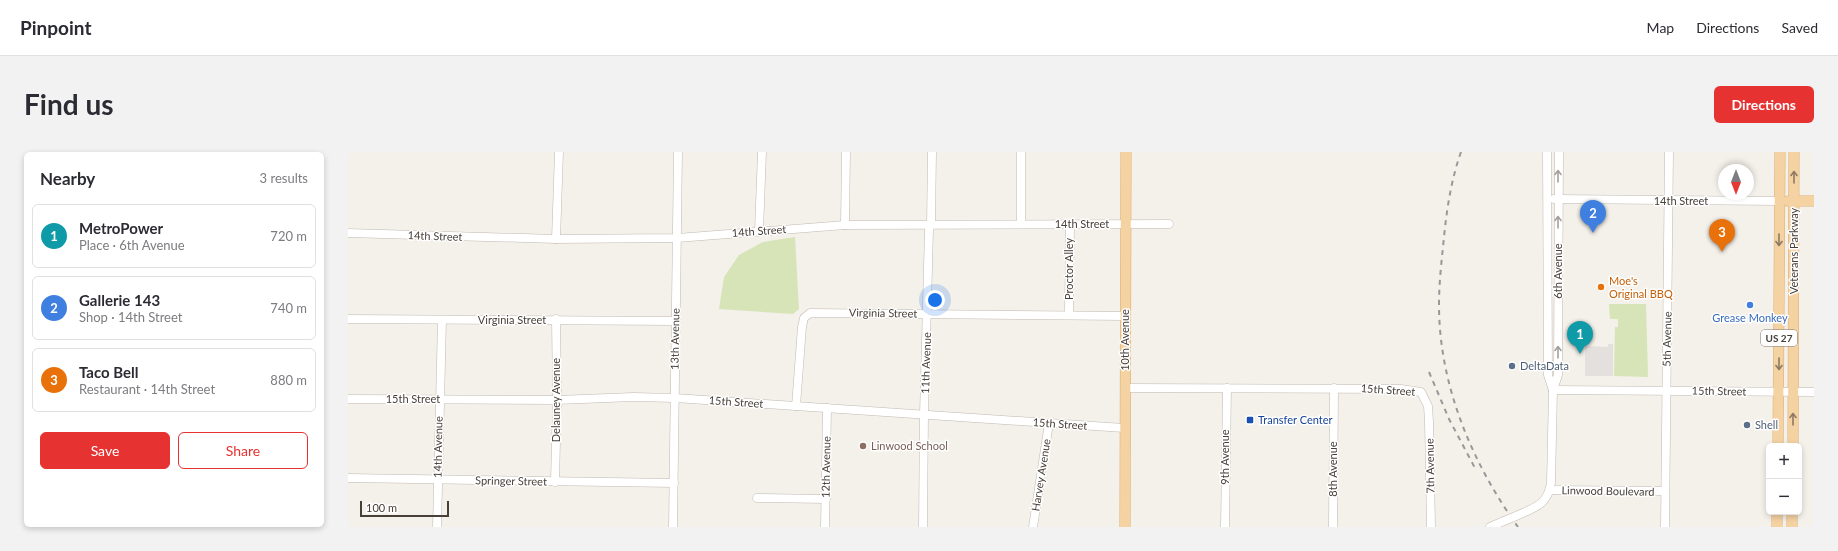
<!DOCTYPE html>
<meta charset="utf-8">
<style>
body{margin:0;font-family:Lato,sans-serif;background:#f2f2f3;color:#2b2b33}
.controls{position:absolute;right:12px;bottom:12px;display:grid;overflow:hidden;border-radius:6px;box-shadow:0 2px 6px #0003}
.controls button{width:36px;height:36px;display:grid;place-items:center;padding:0;border:0;border-bottom:1px solid #e1e1e2;background:#fff;color:#2b2b33;font:20px sans-serif}
.compass{position:absolute;left:1370px;top:12px;width:36px;height:36px;border-radius:50%;background:#fff;box-shadow:0 2px 6px #0003;rotate:180deg}
.scale{position:absolute;left:12px;bottom:10px;width:89px;box-sizing:border-box;padding-left:4px;border:2px solid #474039;border-top:0;font-size:11px;line-height:14px;white-space:nowrap;color:#474039;-webkit-text-stroke:3px #fff;paint-order:stroke}
.you{position:absolute;left:587px;top:148px;width:14px;height:14px;margin:-10px;border:3px solid #fff;border-radius:50%;background:#1a73e8;box-shadow:0 0 0 6px #1a73e833}
.badge{display:grid;place-items:center;width:26px;height:26px;border-radius:50%;background:#e63230;color:#fff;font-size:13px;font-weight:700}
.pin{position:absolute;translate:-50% -33px;filter:drop-shadow(0 1px 2px #0008)}
.pin::after{content:'';position:absolute;top:21px;width:14px;height:12px;background:inherit;clip-path:polygon(0 0,100% 0,50% 100%)}
.list{margin:0;padding:0;list-style:none}
h2{display:flex;justify-content:space-between;align-items:center;height:52px;margin:0;padding:0 16px;font-size:17px}
h2 small{font-size:13px;font-weight:400;color:#7c7c81}
.list li{display:grid;grid-template-columns:26px 1fr auto;gap:12px;align-items:center;box-sizing:border-box;height:64px;margin:0 8px 8px;padding:0 8px;border:1px solid #e1e1e2;border-radius:6px}
.list b{display:block;font-size:15px;white-space:nowrap}
.list p{margin:0;font-size:13px;white-space:nowrap;color:#7c7c81}
.list em{font-size:13px;font-style:normal;color:#7c7c81}
.actions{display:flex;gap:8px;padding:12px 16px}
.actions a{flex:1;padding:9px 0;border:1px solid #e63230;border-radius:6px;text-align:center;font-size:14px;color:#e63230}
.actions .main{background:#e63230;color:#fff}
.map{position:relative;flex:none;width:1466px;height:375px;overflow:hidden;border-radius:6px}
header{display:flex;align-items:center;gap:24px;box-sizing:border-box;height:56px;padding:0 20px;background:#fff;border-bottom:1px solid #e1e1e2}
header strong{font-size:19px}
nav{display:flex;gap:22px;margin-inline-start:auto;font-size:14px}
.intro{display:flex;align-items:center;justify-content:space-between;box-sizing:border-box;height:96px;padding:0 24px}
h1{margin:0;font-size:28px}
.button{padding:10px 18px;border-radius:6px;background:#e63230;color:#fff;font-size:14px;font-weight:700}
main{display:flex;gap:24px;padding:0 24px}
aside{flex:1;background:#fff;border-radius:6px;box-shadow:0 2px 6px #0003}
.map>svg:first-child{display:block}
</style>
<header>
<strong>Pinpoint</strong>
<nav><a>Map</a><a>Directions</a><a>Saved</a></nav>
</header>
<div class="intro"><h1>Find us</h1><a class="button">Directions</a></div>
<main>
<aside>
<h2>Nearby<small>3 results</small></h2>
<ul class="list">
<li><span class="badge" style="background:#0f9aa8">1</span><div><b>MetroPower</b><p>Place · 6th Avenue</p></div><em>720 m</em></li>
<li><span class="badge" style="background:#3f7fe0">2</span><div><b>Gallerie 143</b><p>Shop · 14th Street</p></div><em>740 m</em></li>
<li><span class="badge" style="background:#e8710a">3</span><div><b>Taco Bell</b><p>Restaurant · 14th Street</p></div><em>880 m</em></li>
</ul>
<div class="actions"><a class="main">Save</a><a>Share</a></div>
</aside>
<div class="map">
<svg width="1466" height="375" viewBox="0 0 1466 375">
<rect width="100%" height="100%" fill="#f4f0ea"/>
<g fill="#d6e4b7">
<polygon points="447,85 451,157 445,162 371,157 376,125 391,103 415,90"/>
<polygon points="1261,152 1298,152 1300,225 1266,224 1267,175 1270,175 1270,167 1262,167"/>
</g>
<polygon fill="#e3e0de" points="1260,192 1265,192 1265,224 1237,224 1237,194 1260,195"/>
<g fill="none" stroke-linecap="round" stroke-linejoin="round">
<g stroke="#c1b9b1" stroke-width="9">
<g id="minor">
<polyline points="673,0 673,72"/>
<polyline points="1206,47 1431,49"/>
<polyline points="497,73 498,0"/>
<polyline points="411,79 414,0"/>
<polyline points="0,81 208,87 329,86 497,73 821,72"/>
<polyline points="208,87 211,0"/>
<polyline points="721,162 722,72"/>
<polyline points="0,167 328,169"/>
<polyline points="778,236 1053,237 1073,240 1080,254 1081,270 1083,375"/>
<polyline points="1205,238 1466,240"/>
<polyline points="1205,238 1210,223 1211,0"/>
<polyline points="0,247 209,248 285,245 327,246 776,276"/>
<polyline points="448,254 454,175 456,166 462,161 777,164"/>
<polyline points="0,326 326,331"/>
<polyline points="207,330 209,248 208,167"/>
<polyline points="1202,338 1317,339"/>
<polyline points="409,346 478,347"/>
<path d="M1168 364C1187 355 1199 354 1203 331L1205 238 1200 223 1199 0"/>
<polyline points="89,375 94,168"/>
<polyline points="325,375 330,0"/>
<polyline points="477,375 479,256"/>
<polyline points="575,375 576,262 581,78 583,73 584,0"/>
<polyline points="685,375 701,271"/>
<polyline points="877,375 879,236"/>
<polyline points="985,375 986,236"/>
<polyline points="1142,375 1156,369"/>
<polyline points="1317,375 1321,0"/>
</g>
</g>
<g stroke="#d9ad73" stroke-width="11">
<g id="major">
<polyline points="1440,49 1466,49"/>
<polyline points="1430,294 1432,0"/>
<polyline points="1445,294 1446,0"/>
<polyline points="777,375 778,0"/>
<polyline points="1429,375 1429,360"/>
<polyline points="1444,375 1444,360"/>
</g>
</g>
<use href="#minor" stroke="#fff" stroke-width="8"/>
<use href="#major" stroke="#f5d2a2" stroke-width="10"/>
<g stroke="#989898" stroke-width="2" stroke-dasharray="5 5" stroke-linecap="butt">
<path d="M1113 0C1102 31 1098 63 1095 95 1093 114 1091 133 1091 153 1091 233 1124 311 1170 375"/>
<polyline points="1081,220 1101,267 1128,318"/>
</g>
<g stroke="#c1b9b1" stroke-width="9" stroke-linecap="butt">
<polyline id="minor-bridge" points="1156,369 1168,364"/>
</g>
<use href="#minor-bridge" stroke="#fff" stroke-width="8"/>
</g>
<defs><path id="oneway-shaft" d="M-6 0H5M1.5-3L5.5 0L1.5 3" fill="none" stroke-width="1.6" stroke-linecap="round" stroke-linejoin="round"/></defs>
<g stroke="#a3a09c">
<use href="#oneway-shaft" transform="translate(1210 24) rotate(-90)"/>
<use href="#oneway-shaft" transform="translate(1210 70) rotate(-90)"/>
<use href="#oneway-shaft" transform="translate(1210 200) rotate(-90)"/>
</g>
<g stroke="#8d7a63">
<use href="#oneway-shaft" transform="translate(1446 25) rotate(-90)"/>
<use href="#oneway-shaft" transform="translate(1431 88) rotate(90)"/>
<use href="#oneway-shaft" transform="translate(1431 212) rotate(90)"/>
<use href="#oneway-shaft" transform="translate(1445 267) rotate(-90)"/>
</g>
<circle fill="#e8710a" stroke="#fff" stroke-width="1.5" cx="1253" cy="135" r="4"/>
<circle fill="#3f7fe0" stroke="#fff" stroke-width="1.5" cx="1402" cy="153" r="4"/>
<g fill="#5c6f8a" stroke="#fff" stroke-width="1.5">
<circle cx="1164" cy="214" r="4"/>
<circle cx="1399" cy="273" r="4"/>
</g>
<rect fill="#1a4fb4" stroke="#fff" stroke-width="1.5" x="898" y="264" width="8" height="8" rx="2"/>
<circle fill="#8d6e63" stroke="#fff" stroke-width="1.5" cx="515" cy="294" r="4"/>
<g text-anchor="middle" stroke-width="3" stroke-linejoin="round" paint-order="stroke">
<rect fill="#fff" stroke="#7e7974" stroke-width="1" x="1413" y="178" width="36" height="16" rx="3"/>
<g font-size="10" font-weight="bold" fill="#474039">
<text x="1431" y="190">US 27</text>
</g>
<g font-size="11" fill="#474039" stroke="#fff">
<text x="1333" y="53">14th Street</text>
<text x="734" y="76">14th Street</text>
<text transform="translate(411 79) rotate(-4)" y="4">14th Street</text>
<text transform="translate(87 84) rotate(2)" y="4">14th Street</text>
<text transform="translate(1446 99) rotate(-90)" y="4">Veterans Parkway</text>
<text transform="translate(721 117) rotate(-90)" y="4">Proctor Alley</text>
<text transform="translate(1210 119) rotate(-90)" y="4">6th Avenue</text>
<text transform="translate(535 161) rotate(1)" y="4">Virginia Street</text>
<text x="164" y="172">Virginia Street</text>
<text transform="translate(327 187) rotate(-89)" y="4">13th Avenue</text>
<text transform="translate(1319 187) rotate(-89)" y="4">5th Avenue</text>
<text transform="translate(777 188) rotate(-90)" y="4">10th Avenue</text>
<text transform="translate(578 211) rotate(-88)" y="4">11th Avenue</text>
<text transform="translate(1040 238) rotate(4)" y="4">15th Street</text>
<text transform="translate(1371 239) rotate(1)" y="4">15th Street</text>
<text x="65" y="251">15th Street</text>
<text transform="translate(208 248) rotate(-90)" y="4">Delauney Avenue</text>
<text transform="translate(388 250) rotate(4)" y="4">15th Street</text>
<text transform="translate(712 272) rotate(4)" y="4">15th Street</text>
<text transform="translate(90 295) rotate(-89)" y="4">14th Avenue</text>
<text transform="translate(877 305) rotate(-90)" y="4">9th Avenue</text>
<text transform="translate(1082 314) rotate(-91)" y="4">7th Avenue</text>
<text transform="translate(478 315) rotate(-89)" y="4">12th Avenue</text>
<text transform="translate(985 317) rotate(-90)" y="4">8th Avenue</text>
<text transform="translate(693 323) rotate(-81)" y="4">Harvey Avenue</text>
<text transform="translate(163 329) rotate(1)" y="4">Springer Street</text>
<text transform="translate(1260 339) rotate(1)" y="4">Linwood Boulevard</text>
</g>
<g font-size="11" fill="#c56008" stroke="#fff" text-anchor="start">
<text x="1261" y="133">Moe's<tspan x="1261" dy="13">Original BBQ</tspan></text>
</g>
<g font-size="11" fill="#366cbe" stroke="#fff">
<text x="1402" y="170">Grease Monkey</text>
</g>
<g font-size="11" fill="#4e5e75" stroke="#fff" text-anchor="start">
<text x="1172" y="218">DeltaData</text>
<text x="1407" y="277">Shell</text>
</g>
<g font-size="11" fill="#164399" stroke="#fff" text-anchor="start">
<text x="910" y="272">Transfer Center</text>
</g>
<g font-size="11" fill="#785e54" stroke="#fff" text-anchor="start">
<text x="523" y="298">Linwood School</text>
</g>
</g>
</svg>
<div class="controls">
<button>+</button>
<button>−</button>
</div>
<svg class="compass" viewBox="-18 -18 36 36"><path d="M0-13l5 13h-10z" fill="#e53935"/><path d="M0 13l5-13h-10z" fill="#7c7c81"/></svg>
<div class="scale">100 m</div>
<div class="you"></div>
<div class="pin badge" style="left:1232px;top:202px;background:#0f9aa8">1</div>
<div class="pin badge" style="left:1245px;top:81px;background:#3f7fe0">2</div>
<div class="pin badge" style="left:1374px;top:100px;background:#e8710a">3</div>
</div>
</main>
